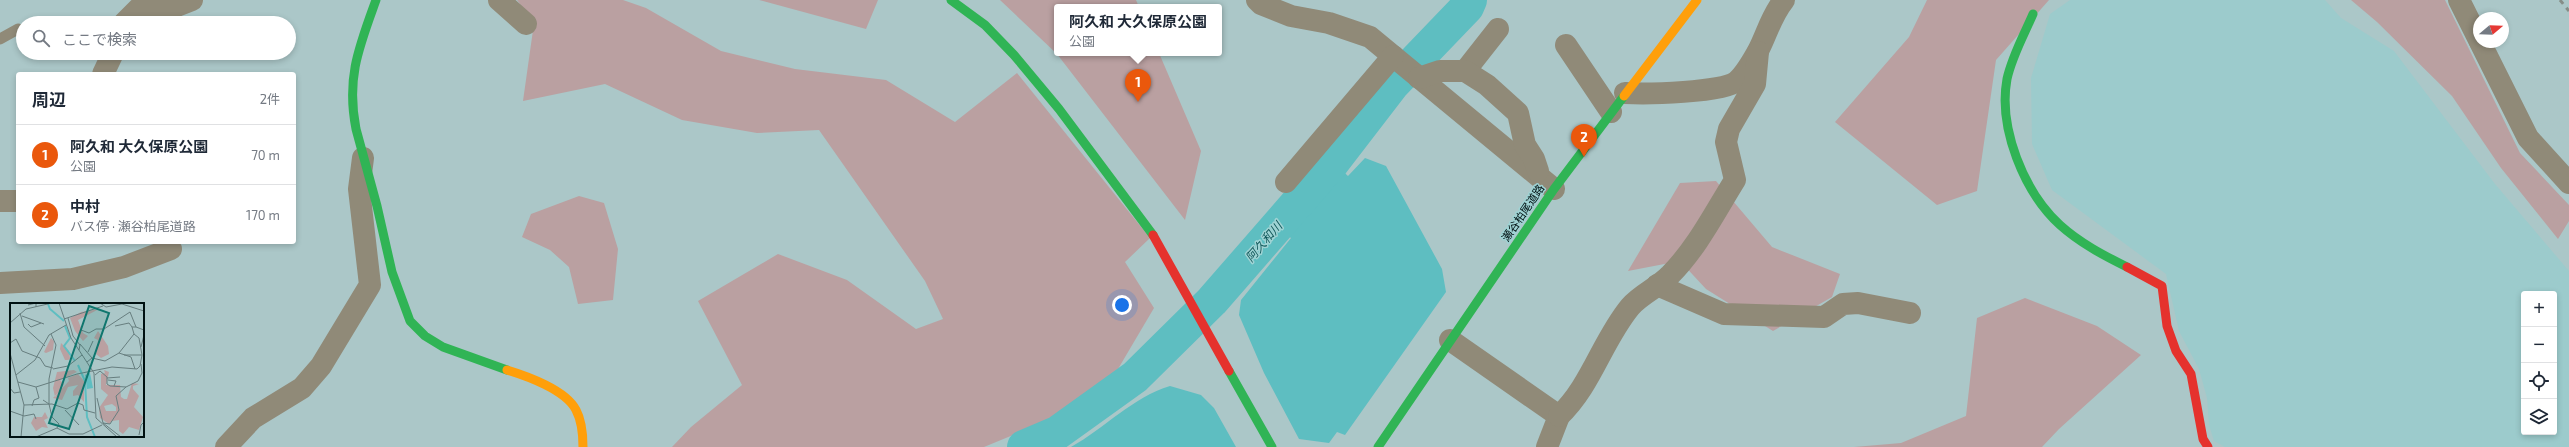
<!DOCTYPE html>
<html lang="ja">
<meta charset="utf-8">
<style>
body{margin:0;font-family:"Exo 2","Noto Sans JP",sans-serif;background:#f2f2f3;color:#1f2937}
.controls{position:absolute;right:12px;bottom:12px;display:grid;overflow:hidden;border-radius:4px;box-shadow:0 2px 6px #0003}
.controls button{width:36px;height:36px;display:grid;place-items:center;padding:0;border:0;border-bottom:1px solid #e0e1e3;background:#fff;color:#1f2937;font:20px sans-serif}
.compass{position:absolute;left:2473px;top:12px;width:36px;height:36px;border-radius:50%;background:#fff;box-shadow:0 2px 6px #0003;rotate:71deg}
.you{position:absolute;left:1122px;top:305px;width:14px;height:14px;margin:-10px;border:3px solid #fff;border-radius:50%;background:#1a73e8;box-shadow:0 0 0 6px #1a73e833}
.badge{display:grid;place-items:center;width:26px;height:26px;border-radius:50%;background:#ea580c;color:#fff;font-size:13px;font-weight:700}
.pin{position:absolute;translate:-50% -33px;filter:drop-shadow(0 1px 2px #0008)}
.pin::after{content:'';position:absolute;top:21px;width:14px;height:12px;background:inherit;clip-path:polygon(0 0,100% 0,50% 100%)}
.popup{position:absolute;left:1054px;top:4px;width:168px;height:52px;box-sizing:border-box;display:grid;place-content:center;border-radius:4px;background:#fff;filter:drop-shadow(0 1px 3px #0005);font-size:13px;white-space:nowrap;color:#747a83}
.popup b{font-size:15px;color:#1f2937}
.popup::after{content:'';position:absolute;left:50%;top:100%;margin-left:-8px;border:8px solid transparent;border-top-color:#fff}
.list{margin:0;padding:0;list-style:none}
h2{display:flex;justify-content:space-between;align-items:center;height:52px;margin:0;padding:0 16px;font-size:17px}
h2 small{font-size:13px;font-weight:400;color:#747a83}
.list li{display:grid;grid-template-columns:26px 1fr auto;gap:12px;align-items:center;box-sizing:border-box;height:60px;padding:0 16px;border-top:1px solid #e0e1e3}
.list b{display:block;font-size:15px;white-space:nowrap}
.list p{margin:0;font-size:13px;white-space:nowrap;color:#747a83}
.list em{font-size:13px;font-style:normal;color:#747a83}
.icon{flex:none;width:22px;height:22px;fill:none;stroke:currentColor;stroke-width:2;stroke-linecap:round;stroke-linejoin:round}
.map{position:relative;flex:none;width:2569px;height:447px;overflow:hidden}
.search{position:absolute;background:#fff;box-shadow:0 2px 6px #0003;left:16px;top:16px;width:280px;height:44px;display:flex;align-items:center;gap:10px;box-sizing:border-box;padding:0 14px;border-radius:22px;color:#747a83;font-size:15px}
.panel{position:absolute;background:#fff;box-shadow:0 2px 6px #0003;left:16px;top:72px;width:280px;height:172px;border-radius:4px}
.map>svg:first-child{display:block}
</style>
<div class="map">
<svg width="2569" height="447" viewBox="0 0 2569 447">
<rect width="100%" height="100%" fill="#abc7c8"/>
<path fill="#9ccbcc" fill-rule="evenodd" d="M2070 0H2325L2341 18 2394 51 2495 184 2569 271V447H2225L2214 441 2209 425 2207 398 2199 369 2179 331 2166 274 2052 190 2032 144 2031 78 2050 14ZM2524 294H2554V432H2524Z"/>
<g fill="#baa0a1">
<polygon points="517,0 623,0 646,8 721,51 795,69 886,80 955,122 1017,73 1150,238 1125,262 1154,308 1118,369 1059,416 984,447 672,447 691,427 742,385 698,301 778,254 847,280 916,329 943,319 925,281 819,130 757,133 682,120 605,84 523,101 534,23"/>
<polygon points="759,0 878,0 866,29"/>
<polygon points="1000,0 1136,0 1139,7 1057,7 1057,53 1159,53 1201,151 1185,220 1057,54"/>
<polygon points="1927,0 2049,0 1996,60 1977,191 1937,205 1835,122 1909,37"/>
<polygon points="2351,0 2445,0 2520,153 2569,205 2569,221 2558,239 2501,168 2452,96 2377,22"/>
<polygon points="1716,181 1772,247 1840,274 1832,297 1773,331 1706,289 1680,261 1628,271 1680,183"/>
<polygon points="579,196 604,203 618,249 613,300 578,304 569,267 550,250 522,237 531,214"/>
<polygon points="2025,298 2097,326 2141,355 2059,429 2042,447 1854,447 1901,443 1966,416 1977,318"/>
</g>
<g fill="#5ebec1">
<polygon points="1365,158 1386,166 1442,269 1446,292 1345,435 1337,432 1329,443 1299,439 1264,373 1239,315 1241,300 1291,238 1277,227 1333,162 1348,176"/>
<path d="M1170 386 1201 395 1214 408 1236 447H1071C1105 428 1133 397 1170 386Z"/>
</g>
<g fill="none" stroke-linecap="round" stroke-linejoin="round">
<polyline stroke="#5ebec1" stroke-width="34" points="1024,447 1057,433 1135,377 1212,301 1333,162 1393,84 1467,7 1470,0"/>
<polyline stroke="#908a78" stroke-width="11" points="0,39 18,29 23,33"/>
<g stroke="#908a78" stroke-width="22">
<polyline points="499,0 526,24"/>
<polyline points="1257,0 1261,4 1291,16 1329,23 1370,37 1554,189"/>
<polyline points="2459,0 2479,40"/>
<polyline points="124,23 138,9 169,9 192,0"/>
<polyline points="2480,42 2528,138 2569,183"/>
<polyline points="1566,45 1611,112"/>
<polyline points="1465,71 1498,29"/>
<polyline points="103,74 113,53"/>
<polyline points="1419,78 1440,71 1465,71 1487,85 1518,113 1525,145 1534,159 1538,171"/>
<path d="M1625 93C1645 94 1724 93 1737 81 1744 75 1753 60 1758 51 1767 34 1771 16 1784 0"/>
<polyline points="1286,182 1393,56"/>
<polyline points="0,201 18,201"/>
<polyline points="0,283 73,279 124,267 171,249"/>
<polyline points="1657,285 1724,314 1824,317 1843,304 1858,303 1910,313"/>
<polyline points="1450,340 1559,416 1547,447"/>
<path d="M1559 416C1591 386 1602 341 1630 307 1641 294 1659 287 1670 275 1697 248 1715 212 1735 180L1726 142 1729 129 1755 84 1758 52"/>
<polyline points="226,447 253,418 302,388 321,366 370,285 359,189 363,158"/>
</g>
<g stroke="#30b455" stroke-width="9">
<path d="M376 0C359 47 346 78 356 129L377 206 392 272 410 321 425 336 443 347 507 370"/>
<polyline points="951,0 985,25 1014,55 1059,109 1153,235"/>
<path d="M2033 14C2024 35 2012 56 2007 79 1998 128 2024 192 2060 225 2080 243 2103 255 2127 267"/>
<polyline points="1229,371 1272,447"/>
<polyline points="1378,447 1554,189 1624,96"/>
</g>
<g stroke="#ff9f0a" stroke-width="9">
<polyline points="1624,96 1697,0"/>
<path d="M507 370C527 376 566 390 576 410 582 421 583 435 583 447"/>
</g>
<g stroke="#e5322d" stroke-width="9">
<polyline points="1153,235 1229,371"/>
<polyline points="2127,267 2162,286 2167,326 2176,351 2191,374 2203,439 2208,447"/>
</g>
<polyline stroke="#858d87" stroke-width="3" stroke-dasharray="5 5" stroke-linecap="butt" points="2560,0 2569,11"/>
</g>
<g text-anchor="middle" stroke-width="3" stroke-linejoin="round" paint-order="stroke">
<g font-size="11" fill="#001112" stroke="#9fd3d4">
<text transform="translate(1523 213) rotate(-56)" y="4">瀬谷柏尾道路</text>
</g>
<g font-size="12" font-style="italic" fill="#11585a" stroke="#9fd3d4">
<text transform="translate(1264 242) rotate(-49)" y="4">阿久和川</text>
</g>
</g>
<g transform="translate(10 303)">
<rect width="134" height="134" fill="#abc7c8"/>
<path d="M89 6 68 17 73 30 78 33 73 38 65 28 60 15 71 9ZM88 28 98 43 99 51 91 55 86 51 88 37 84 35ZM41 35 44 38 43 47 36 50 34 49ZM51 40 59 48 60 56 58 57H55L50 46ZM64 67 67 69 50 77 54 81 45 94 43 85 47 69ZM94 67 99 69 96 82H110L111 94 114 96H117L122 80 129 81 123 83V86L129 93 124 104 133 114 129 127 119 124 113 131 109 128V117L102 118 99 121 90 115 89 105 98 92 91 86V71L95 70ZM102 101 106 104V108H96L94 103ZM68 71 74 78V99L68 92 63 93V88L68 82 58 84 52 97 43 95 59 78 58 75ZM35 109 38 115 34 117 38 125 32 124 26 128 21 120 24 114H32Z" fill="#baa0a1" fill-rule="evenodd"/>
<path d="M80 70 83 85 77 86 75 72Z" fill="#5ebec1"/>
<path fill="none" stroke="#5ebec1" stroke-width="2" d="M38 1 40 6 54 18M55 23 60 35 54 43 65 58M68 62 75 78 77 114 85 134"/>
<path fill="none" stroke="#677e7f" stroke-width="1" d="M49 0 61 35 84 70 86 115 107 134M90 0 96 4 112 1 134 8M18 2 26 0V4M120 9 126 24 134 27M10 10 14 24 35 43M12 13 34 21M58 15 63 33 70 42 69 47M54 16 93 3M0 20 16 6 42 0M18 21 21 24 31 20M105 23 119 20 122 24M71 27 79 30 86 26H94L120 9M0 40 6 36 12 48 30 55 35 63 43 65M70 41 82 55M131 44 134 32M78 49 83 38M0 50 14 102 11 134M109 50 124 31M114 52H132M77 59 82 55 95 58 109 50 121 54 125 66M43 66 58 63 72 52M6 72 25 57 39 32 56 22M85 72 90 68 97 74V81L100 83 116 84M97 75 110 74M98 77 106 78 104 83M8 79 26 84 67 71 102 64 127 66 130 63 132 52 129 35 124 31 122 24H126M0 85 4 90 10 89M87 95 93 120 111 134M33 97 39 101 42 114 49 121 47 125M39 101V76L46 42 41 31M14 102 42 101 57 106 68 100 73 102 74 107 85 110M22 103 24 97 29 95 26 84M55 107 69 122M0 108 14 113 24 111 26 116M93 120 100 121 109 107 106 93 116 84 128 78 132 70 131 61M129 132 131 122 134 119M4 134H18M26 134 47 125 59 131H73L92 122"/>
<path fill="#0f766e" fill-opacity="0.15" stroke="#0f766e" stroke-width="2" d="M79 3 99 10 59 126 39 120Z"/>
<rect width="134" height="134" fill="none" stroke="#001112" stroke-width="2"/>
</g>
</svg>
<div class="controls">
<button>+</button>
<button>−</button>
<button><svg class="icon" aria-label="locate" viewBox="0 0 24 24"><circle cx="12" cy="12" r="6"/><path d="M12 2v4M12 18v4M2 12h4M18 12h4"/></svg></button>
<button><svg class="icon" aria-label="layers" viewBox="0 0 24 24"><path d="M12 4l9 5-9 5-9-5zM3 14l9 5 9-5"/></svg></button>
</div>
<svg class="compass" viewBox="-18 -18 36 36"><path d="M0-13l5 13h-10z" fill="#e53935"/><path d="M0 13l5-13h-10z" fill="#747a83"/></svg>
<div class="you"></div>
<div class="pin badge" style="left:1138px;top:102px">1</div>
<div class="popup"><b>阿久和 大久保原公園</b>公園</div>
<div class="pin badge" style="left:1584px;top:157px">2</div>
<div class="search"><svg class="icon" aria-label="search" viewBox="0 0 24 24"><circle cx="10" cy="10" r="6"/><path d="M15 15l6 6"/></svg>ここで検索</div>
<section class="panel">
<h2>周辺<small>2件</small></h2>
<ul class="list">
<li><span class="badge">1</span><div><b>阿久和 大久保原公園</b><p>公園</p></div><em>70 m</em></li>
<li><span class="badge">2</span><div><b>中村</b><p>バス停 · 瀬谷柏尾道路</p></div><em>170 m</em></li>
</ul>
</section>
</div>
